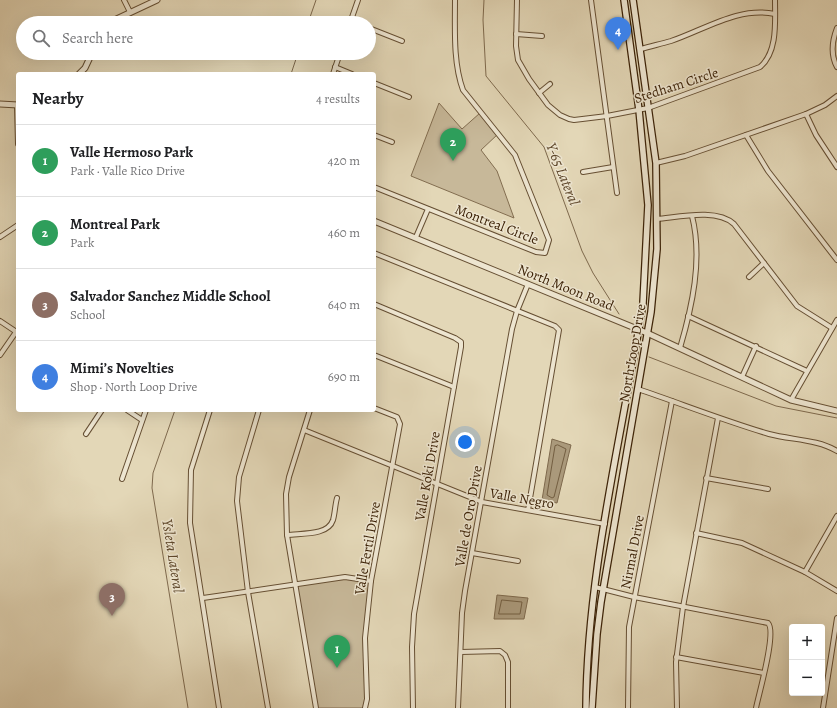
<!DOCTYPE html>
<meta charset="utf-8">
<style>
body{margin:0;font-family:Alegreya,serif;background:#f6f6f6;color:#202124}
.controls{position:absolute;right:12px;bottom:12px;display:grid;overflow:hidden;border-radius:4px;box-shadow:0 4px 16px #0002}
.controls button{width:36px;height:36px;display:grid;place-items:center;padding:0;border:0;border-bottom:1px solid #e0e0e0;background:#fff;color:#202124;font:20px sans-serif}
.you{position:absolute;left:465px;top:442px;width:14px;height:14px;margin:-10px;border:3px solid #fff;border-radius:50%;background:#1a73e8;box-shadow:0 0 0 6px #1a73e833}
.badge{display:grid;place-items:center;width:26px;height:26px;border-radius:50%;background:#7c3aed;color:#fff;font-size:13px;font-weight:700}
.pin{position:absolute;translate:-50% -33px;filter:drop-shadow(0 1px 2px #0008)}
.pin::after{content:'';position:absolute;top:21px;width:14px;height:12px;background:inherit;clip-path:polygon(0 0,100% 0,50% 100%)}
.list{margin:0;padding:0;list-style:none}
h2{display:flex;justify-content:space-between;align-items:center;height:52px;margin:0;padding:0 16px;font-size:17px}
h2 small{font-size:13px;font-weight:400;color:#757577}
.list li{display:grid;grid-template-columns:26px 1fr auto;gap:12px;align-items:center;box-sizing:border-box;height:72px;padding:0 16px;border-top:1px solid #e0e0e0}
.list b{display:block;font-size:15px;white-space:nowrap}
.list p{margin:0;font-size:13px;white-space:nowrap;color:#757577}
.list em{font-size:13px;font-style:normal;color:#757577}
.icon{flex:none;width:22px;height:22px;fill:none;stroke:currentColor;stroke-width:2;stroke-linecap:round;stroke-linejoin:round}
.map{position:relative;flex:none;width:837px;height:708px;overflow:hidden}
.search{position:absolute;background:#fff;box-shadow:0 4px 16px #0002;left:16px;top:16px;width:360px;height:44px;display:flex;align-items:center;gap:10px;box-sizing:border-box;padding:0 14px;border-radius:22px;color:#757577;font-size:15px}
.panel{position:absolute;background:#fff;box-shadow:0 4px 16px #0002;left:16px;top:72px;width:360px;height:340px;border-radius:4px}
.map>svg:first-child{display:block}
</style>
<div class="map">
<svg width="837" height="708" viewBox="0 0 837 708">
<rect width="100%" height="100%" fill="#e3d7b7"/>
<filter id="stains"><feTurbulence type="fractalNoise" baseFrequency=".005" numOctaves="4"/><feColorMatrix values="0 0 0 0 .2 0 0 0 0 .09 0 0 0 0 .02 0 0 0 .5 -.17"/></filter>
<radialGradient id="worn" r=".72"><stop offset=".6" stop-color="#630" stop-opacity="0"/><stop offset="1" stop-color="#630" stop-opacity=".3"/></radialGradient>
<g fill="#c7b899" stroke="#826d50">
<polygon points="439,103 462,129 480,113 498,134 481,150 497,171 514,218 411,176"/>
<polygon points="345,577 371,581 365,638 365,708 316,708 296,584"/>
</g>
<g fill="#aa997b" stroke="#7e694d">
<polygon points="552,439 571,445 557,503 542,500"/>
<polygon points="497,595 528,598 524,619 494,619"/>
</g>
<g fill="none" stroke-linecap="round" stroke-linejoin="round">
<g stroke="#735e41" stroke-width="1">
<polygon points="558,445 566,449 554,497 552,498 547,495 555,446"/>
<polygon points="502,600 522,602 520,614 499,614"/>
</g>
<g stroke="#7e694d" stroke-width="1">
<polyline points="484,0 483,20 486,76 544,147 582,251 593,273 619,314"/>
<polyline points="308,23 316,0"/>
<polyline points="291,74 298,53"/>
<polyline points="649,357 776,406 837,418"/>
<polyline points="175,410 153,473 152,488 188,708"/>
</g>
<g stroke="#664f33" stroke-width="6">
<g id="minor">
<polyline points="124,0 130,12"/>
<path d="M517 0 516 46 518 60 529 79 548 105 560 115 569 119 574 120 607 116 648 108 760 67C778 52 775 21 775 0"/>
<polyline points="591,0 617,193"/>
<polyline points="350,23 358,0"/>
<polyline points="369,28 402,41"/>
<path d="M837 28C832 41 830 54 837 67"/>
<polyline points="516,34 542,36"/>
<path d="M641 49C651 46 661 44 671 41 704 30 739 6 775 14"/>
<polyline points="335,67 352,74"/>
<polyline points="333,74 340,53"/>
<polyline points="374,83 409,97"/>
<polyline points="539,93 550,84"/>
<polyline points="17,105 18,144"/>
<polyline points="806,114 816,135 837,167"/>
<polyline points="374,135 392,142"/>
<polyline points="746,135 768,171 837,260"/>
<polyline points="656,163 685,156 806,114 825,105 837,96"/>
<polyline points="583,172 613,167"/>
<path d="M374 187 536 252 545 253 549 240 515 155 463 90C453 63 455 29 455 0"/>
<path d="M657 219C679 217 717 208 734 224L797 306 832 328"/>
<polyline points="0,237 18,225"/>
<polyline points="416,237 428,209"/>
<polyline points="374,253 555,326 559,330 528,510"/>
<polyline points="749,277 764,263"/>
<polyline points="374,304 455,338 461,342 461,347 414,614 412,647 413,708"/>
<polyline points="688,316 807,371"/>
<polyline points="0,321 18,333"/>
<path d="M680 348C692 307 703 259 692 216"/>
<polyline points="0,355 16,332"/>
<polyline points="374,355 454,387"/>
<polyline points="742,377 756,346"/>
<path d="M638 389C682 404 725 421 769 434 791 440 817 439 837 451"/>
<polyline points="791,400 837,320"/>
<polyline points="127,410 142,420"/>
<polyline points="210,410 191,470 190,523 219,708"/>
<polyline points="259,410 239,477 237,501 248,592 268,708"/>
<polyline points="310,410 289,477 286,494 287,535 316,708"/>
<polyline points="304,430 482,502 605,524"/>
<polyline points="86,434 102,410"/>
<polyline points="706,478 768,489"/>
<polyline points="122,479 146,410"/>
<polyline points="696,533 742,543 805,572 837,591"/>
<path d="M287 535C301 533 328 536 333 520 335 513 335 505 337 498"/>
<polyline points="472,553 518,561"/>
<polyline points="805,572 837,516"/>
<path d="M595 587 634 597 768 623C777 632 759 693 756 708"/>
<polyline points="203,598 345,577 371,581"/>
<polyline points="461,652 500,651 505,655 508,662 508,708"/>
<polyline points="676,657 764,673"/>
<polyline points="365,708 367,699 365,638 371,581 400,424 397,417 374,408"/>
<polyline points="458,708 462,613 465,591 512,329 517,311 528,284"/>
<polyline points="628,708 629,627 672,401"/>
<polyline points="677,708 676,662 683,607 718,418"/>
<polyline points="823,708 837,618"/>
</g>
</g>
<g stroke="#664f33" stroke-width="7">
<g id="tertiary">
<polyline points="108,23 157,0"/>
<polyline points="79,74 85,68 92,53"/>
<polyline points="0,104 18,105"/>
<polyline points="374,221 647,333 791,400 837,411"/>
</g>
</g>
<g stroke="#3c2207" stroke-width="8">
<g id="secondary">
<path d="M586 708C587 572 622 437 643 303L648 205 639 110 624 0"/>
<polyline points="592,708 597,634 601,602 651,312 657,249 656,163 633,0"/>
</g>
</g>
<use href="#minor" stroke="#ede5d0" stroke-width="4"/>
<use href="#tertiary" stroke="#ede5d0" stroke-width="5"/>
<use href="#secondary" stroke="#ede5d0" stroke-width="5.5"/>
</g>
<g text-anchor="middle" stroke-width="3" stroke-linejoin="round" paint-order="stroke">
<g font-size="14" fill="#3c2207" stroke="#ede5d0">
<text transform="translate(676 85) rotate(-18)" y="5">Stedham Circle</text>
<text transform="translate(497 224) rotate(21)" y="5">Montreal Circle</text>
<text transform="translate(566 287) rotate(22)" y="5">North Moon Road</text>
<text transform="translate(632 353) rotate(-80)" y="5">North Loop Drive</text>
<text transform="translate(427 476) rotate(-80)" y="5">Valle Koki Drive</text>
<text transform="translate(522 498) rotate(10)" y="5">Valle Negro</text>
<text transform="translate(468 516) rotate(-80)" y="5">Valle de Oro Drive</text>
<text transform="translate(367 548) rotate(-80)" y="5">Valle Fertil Drive</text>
<text transform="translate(632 552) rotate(-79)" y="5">Nirmal Drive</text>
</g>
<g font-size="15" font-style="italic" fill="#5d462a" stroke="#ede5d0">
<text transform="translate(563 174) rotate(68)" y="5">Y-65 Lateral</text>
<text transform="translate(173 556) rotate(81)" y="5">Ysleta Lateral</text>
</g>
</g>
<rect width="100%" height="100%" filter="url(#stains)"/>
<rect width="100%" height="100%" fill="url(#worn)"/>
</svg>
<div class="controls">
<button>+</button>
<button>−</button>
</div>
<div class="you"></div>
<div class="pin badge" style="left:337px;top:668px;background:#2e9e5b">1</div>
<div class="pin badge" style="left:453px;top:161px;background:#2e9e5b">2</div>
<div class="pin badge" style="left:112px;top:616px;background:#8d6e63">3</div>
<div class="pin badge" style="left:618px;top:50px;background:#3f7fe0">4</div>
<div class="search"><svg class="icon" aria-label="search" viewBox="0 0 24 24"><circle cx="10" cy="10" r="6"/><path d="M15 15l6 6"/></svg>Search here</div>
<section class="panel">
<h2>Nearby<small>4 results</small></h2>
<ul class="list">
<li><span class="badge" style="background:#2e9e5b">1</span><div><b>Valle Hermoso Park</b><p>Park · Valle Rico Drive</p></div><em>420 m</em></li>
<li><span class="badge" style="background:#2e9e5b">2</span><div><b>Montreal Park</b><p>Park</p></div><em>460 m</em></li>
<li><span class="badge" style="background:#8d6e63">3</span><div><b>Salvador Sanchez Middle School</b><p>School</p></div><em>640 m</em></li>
<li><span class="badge" style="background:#3f7fe0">4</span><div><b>Mimi’s Novelties</b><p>Shop · North Loop Drive</p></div><em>690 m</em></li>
</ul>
</section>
</div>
